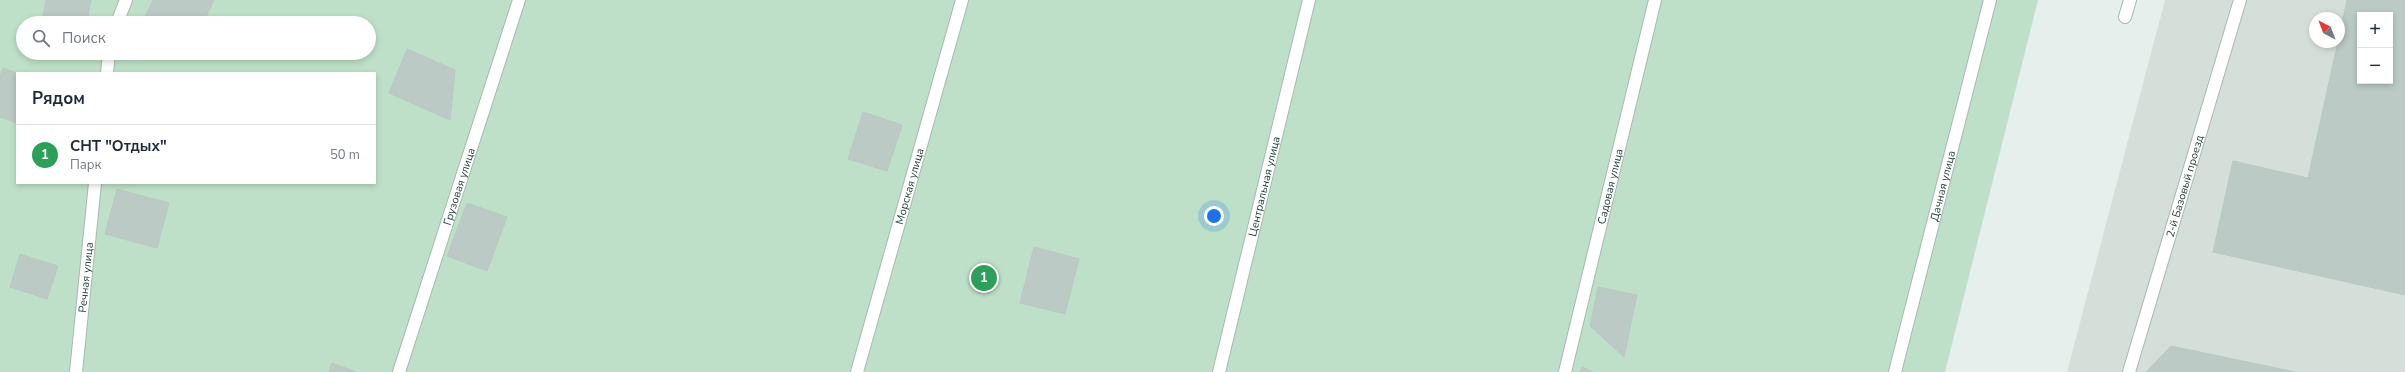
<!DOCTYPE html>
<html lang="ru">
<meta charset="utf-8">
<style>
body{margin:0;font-family:"Nunito Sans",sans-serif;background:#f2f2f3;color:#1f2937}
.controls{position:absolute;right:12px;top:12px;display:grid;overflow:hidden;border-radius:0px;box-shadow:0 2px 6px #0003}
.controls button{width:36px;height:36px;display:grid;place-items:center;padding:0;border:0;border-bottom:1px solid #e0e1e3;background:#fff;color:#1f2937;font:20px sans-serif}
.compass{position:absolute;left:2309px;top:12px;width:36px;height:36px;border-radius:50%;background:#fff;box-shadow:0 2px 6px #0003;rotate:318deg}
.you{position:absolute;left:1214px;top:216px;width:14px;height:14px;margin:-10px;border:3px solid #fff;border-radius:50%;background:#1a73e8;box-shadow:0 0 0 6px #1a73e833}
.badge{display:grid;place-items:center;width:26px;height:26px;border-radius:50%;background:#7f5249;color:#fff;font-size:13px;font-weight:700}
.pin{position:absolute;translate:-50% -50%;border:2px solid #fff;box-shadow:0 1px 4px #0006}
.list{margin:0;padding:0;list-style:none}
h2{display:flex;justify-content:space-between;align-items:center;height:52px;margin:0;padding:0 16px;font-size:17px}
h2 small{font-size:13px;font-weight:400;color:#747a83}
.list li{display:grid;grid-template-columns:26px 1fr auto;gap:12px;align-items:center;box-sizing:border-box;height:60px;padding:0 16px;border-top:1px solid #e0e1e3}
.list b{display:block;font-size:15px;white-space:nowrap}
.list p{margin:0;font-size:13px;white-space:nowrap;color:#747a83}
.list em{font-size:13px;font-style:normal;color:#747a83}
.icon{flex:none;width:22px;height:22px;fill:none;stroke:currentColor;stroke-width:2;stroke-linecap:round;stroke-linejoin:round}
.map{position:relative;flex:none;width:2405px;height:372px;overflow:hidden}
.search{position:absolute;background:#fff;box-shadow:0 2px 6px #0003;left:16px;top:16px;width:360px;height:44px;display:flex;align-items:center;gap:10px;box-sizing:border-box;padding:0 14px;border-radius:22px;color:#747a83;font-size:15px}
.panel{position:absolute;background:#fff;box-shadow:0 2px 6px #0003;left:16px;top:72px;width:360px;height:112px;border-radius:0px}
.map>svg:first-child{display:block}
</style>
<div class="map">
<svg width="2405" height="372" viewBox="0 0 2405 372">
<rect width="100%" height="100%" fill="#e6efeb"/>
<path fill="#d4dfda" fill-rule="evenodd" d="M2165 0H2405V372H2067ZM2360 15H2390V81H2360ZM2315 18H2339V42H2315Z"/>
<path fill="#bfe0c8" fill-rule="evenodd" d="M0 0H2038L1945 372H0ZM23 23H369V53H23ZM17 73H375V183H17Z"/>
<g fill="#bbcac4" stroke="#b8c9c2" fill-rule="evenodd">
<polygon points="46,0 91,0 87,23 42,23"/>
<polygon points="153,0 214,0 203,23 148,23 143,21"/>
<path d="M2347 0H2405V295L2213 252 2233 161 2308 178ZM2360 15H2390V81H2360Z"/>
<polygon points="407,49 455,70 450,120 389,93"/>
<polygon points="3,68 17,73 17,123 0,117 0,76"/>
<polygon points="863,112 902,125 887,171 848,159"/>
<polygon points="117,189 169,203 157,248 105,234"/>
<polygon points="467,203 507,217 487,271 447,256"/>
<polygon points="1034,247 1079,259 1065,314 1020,303"/>
<polygon points="20,254 58,266 47,299 10,287"/>
<polygon points="1598,287 1637,295 1624,357 1590,326"/>
<polygon points="2171,346 2295,372 2146,372"/>
<polygon points="332,363 356,372 329,372"/>
<polygon points="1582,367 1593,372 1580,372"/>
</g>
<g fill="none" stroke-linecap="round" stroke-linejoin="round">
<g stroke="#a8b8b2" stroke-width="14">
<g id="lane">
<polyline points="117,23 126,0"/>
<polyline points="107,73 109,53"/>
<path id="s1" d="M76 372 95 183"/>
<path id="s2" d="M399 372 519 0"/>
<path id="s3" d="M857 372 962 0"/>
<path id="s4" d="M1219 372 1309 0"/>
<path id="s5" d="M1565 372 1655 0"/>
<path id="s6" d="M1895 372 1990 0"/>
<path id="s7" d="M2129 372 2240 0"/>
</g>
</g>
<g stroke="#a8b8b2" stroke-width="14">
<polyline id="street" points="2125,17 2130,0"/>
</g>
<use href="#lane" stroke="#fff" stroke-width="12"/>
<use href="#street" stroke="#fff" stroke-width="12"/>
</g>
<g text-anchor="middle" stroke-width="3" stroke-linejoin="round" paint-order="stroke">
<g font-size="11" fill="#24423a" stroke="#f7fbf9">
<text dy="4" stroke="none"><textPath href="#s2" startOffset="195">Грузовая улица</textPath></text>
<text dy="4" stroke="none"><textPath href="#s3" startOffset="193">Морская улица</textPath></text>
<text dy="4" stroke="none"><textPath href="#s4" startOffset="191">Центральная улица</textPath></text>
<text dy="4" stroke="none"><textPath href="#s5" startOffset="191">Садовая улица</textPath></text>
<text dy="4" stroke="none"><textPath href="#s6" startOffset="192">Дачная улица</textPath></text>
<text dy="4" stroke="none"><textPath href="#s7" startOffset="194">2-й Базовый проезд</textPath></text>
<text dy="4" stroke="none"><textPath href="#s1" startOffset="95">Речная улица</textPath></text>
</g>
</g>
</svg>
<div class="controls">
<button>+</button>
<button>−</button>
</div>
<svg class="compass" viewBox="-18 -18 36 36"><path d="M0-13l5 13h-10z" fill="#e53935"/><path d="M0 13l5-13h-10z" fill="#747a83"/></svg>
<div class="you"></div>
<div class="pin badge" style="left:984px;top:278px;background:#2e9e5b">1</div>
<div class="search"><svg class="icon" aria-label="search" viewBox="0 0 24 24"><circle cx="10" cy="10" r="6"/><path d="M15 15l6 6"/></svg>Поиск</div>
<section class="panel">
<h2>Рядом<small></small></h2>
<ul class="list">
<li><span class="badge" style="background:#2e9e5b">1</span><div><b>СНТ &quot;Отдых&quot;</b><p>Парк</p></div><em>50 m</em></li>
</ul>
</section>
</div>
